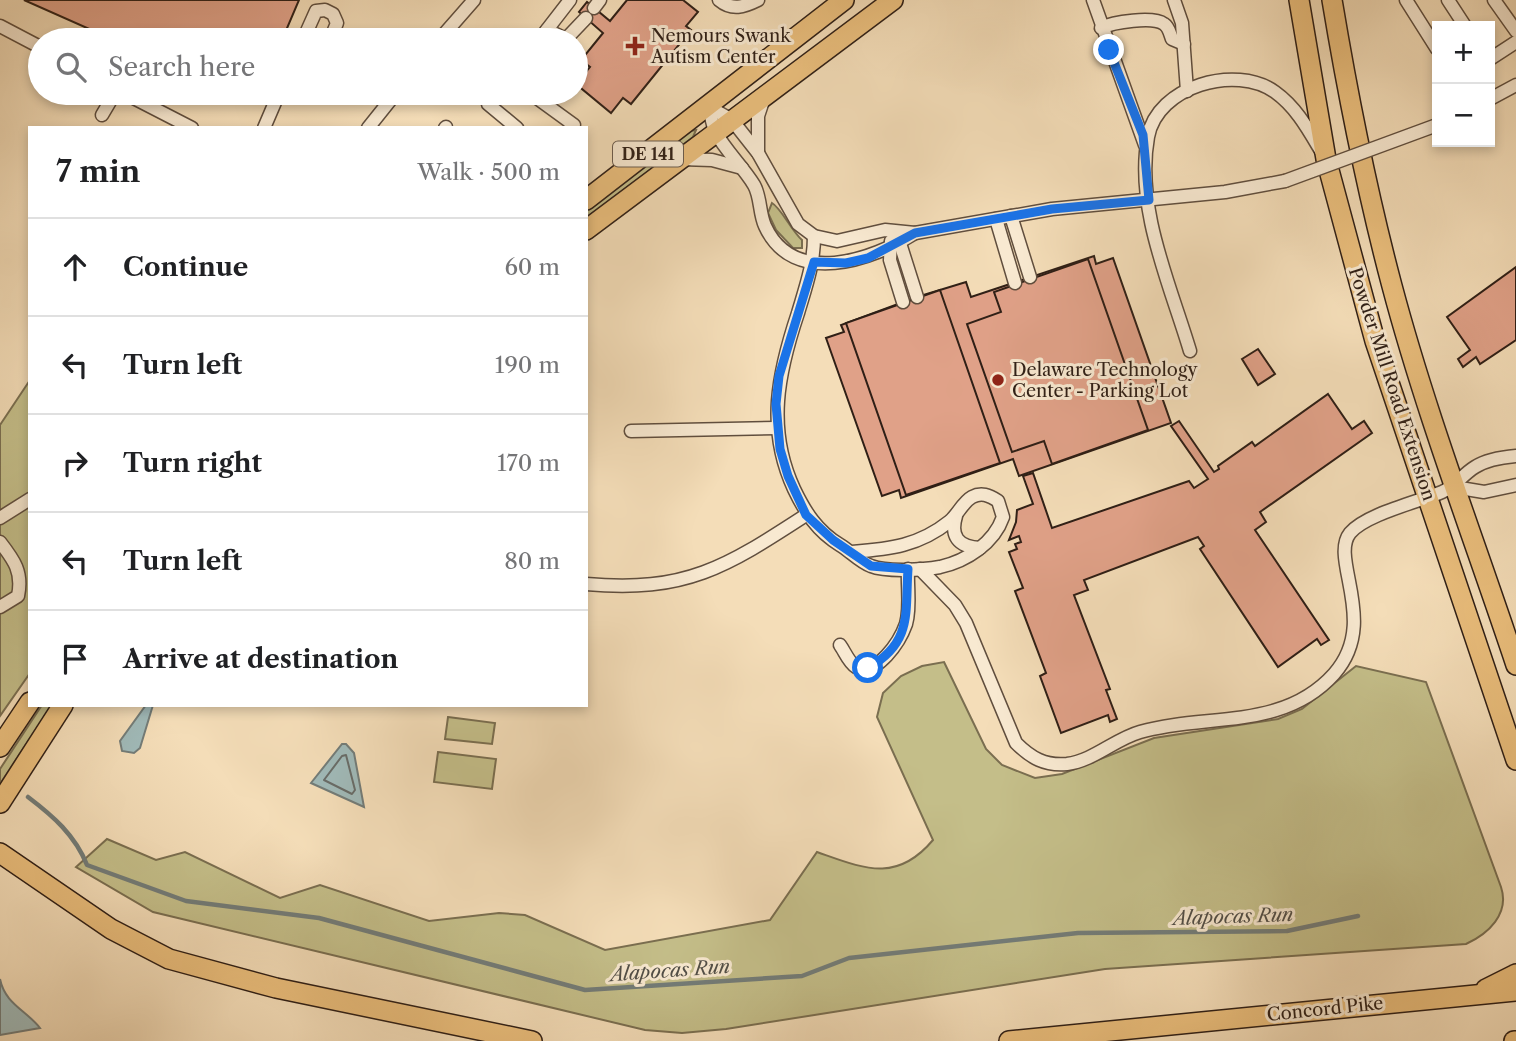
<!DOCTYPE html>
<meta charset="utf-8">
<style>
body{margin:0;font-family:"Libre Caslon Text",serif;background:#f6f6f6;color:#202124}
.controls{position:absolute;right:21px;top:21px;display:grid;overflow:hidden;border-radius:0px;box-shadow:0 4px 10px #0003}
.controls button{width:63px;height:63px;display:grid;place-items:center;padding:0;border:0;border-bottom:2px solid #e0e0e0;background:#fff;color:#202124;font:35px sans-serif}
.stop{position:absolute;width:21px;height:21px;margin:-16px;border:5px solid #1a73e8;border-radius:50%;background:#fff}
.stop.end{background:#1a73e8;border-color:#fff;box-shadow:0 2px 7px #0008}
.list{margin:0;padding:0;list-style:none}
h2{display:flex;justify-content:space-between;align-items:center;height:91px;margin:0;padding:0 28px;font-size:30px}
h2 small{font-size:23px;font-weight:400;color:#757577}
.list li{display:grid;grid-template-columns:46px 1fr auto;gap:21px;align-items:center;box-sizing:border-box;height:98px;padding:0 28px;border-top:2px solid #e0e0e0}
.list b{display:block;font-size:26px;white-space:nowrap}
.list em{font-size:23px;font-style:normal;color:#757577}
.icon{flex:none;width:38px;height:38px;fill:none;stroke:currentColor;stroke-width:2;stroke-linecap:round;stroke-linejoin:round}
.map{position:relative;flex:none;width:1516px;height:1041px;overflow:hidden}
.search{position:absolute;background:#fff;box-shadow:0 4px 10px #0003;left:28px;top:28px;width:560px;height:77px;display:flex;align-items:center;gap:18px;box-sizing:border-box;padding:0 24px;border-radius:38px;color:#757577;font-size:26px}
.panel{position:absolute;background:#fff;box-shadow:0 4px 10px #0003;left:28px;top:126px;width:560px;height:581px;border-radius:0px}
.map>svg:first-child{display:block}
</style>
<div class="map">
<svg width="1516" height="1041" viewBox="0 0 1516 1041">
<rect width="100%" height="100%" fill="#f4ddb8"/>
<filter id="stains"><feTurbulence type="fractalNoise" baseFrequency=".00286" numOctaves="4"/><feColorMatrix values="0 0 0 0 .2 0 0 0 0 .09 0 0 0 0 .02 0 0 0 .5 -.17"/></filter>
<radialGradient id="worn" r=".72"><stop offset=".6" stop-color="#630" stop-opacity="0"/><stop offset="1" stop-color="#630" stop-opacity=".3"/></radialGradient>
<g fill="#c4be89" stroke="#7a6e50" stroke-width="2">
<polygon points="696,130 693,137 586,219 586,211 689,131"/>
<path d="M772 203C781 208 791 230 802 240V248H793L776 230 768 213Z"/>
<polygon points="30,380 30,673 0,716 0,425"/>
<path d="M944 662 986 749 1002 765 1035 778 1062 774 1154 738 1278 719 1302 709 1356 666 1426 682 1501 887C1510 914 1488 934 1466 944L1105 969 726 1029 682 1033 645 1030 153 912 76 867 107 839 156 860 185 852 280 898 320 885 429 921 499 913 525 915 605 950 770 920 817 852C863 868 896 884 933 840L877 717 883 693 901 676 922 666Z"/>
<polygon points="42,705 52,705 0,784 0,769"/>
<polygon points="448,717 495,723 492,744 445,739"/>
<polygon points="438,752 496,759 492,789 434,782"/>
</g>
<g fill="#a0bab9" stroke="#737c78" stroke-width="2">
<polygon points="146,705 153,705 140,748 134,753 122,751 120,741"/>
<polygon points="342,744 346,744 354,753 364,807 311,783"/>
<path d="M0 979C5 1004 26 1010 40 1028L0 1035Z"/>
</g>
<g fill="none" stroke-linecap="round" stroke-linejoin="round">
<polygon stroke="#686c68" stroke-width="2" points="346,755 355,790 352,794 324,780 342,756"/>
<path stroke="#737c78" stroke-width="4.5" d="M28 797C53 816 75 835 87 865L186 901 319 918 585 990 802 976 849 958 1078 933 1287 931 1358 916"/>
</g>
<g fill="#e0a188" stroke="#2f1f16" stroke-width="2">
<polygon points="24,0 299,0 282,40 114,40"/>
<polygon points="627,0 683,0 698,12 686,26 691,30 631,104 623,98 611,113 576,84 590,67 581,60 603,33 579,12 587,2 610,21"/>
<polygon points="231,93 259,93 255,103"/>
<polygon points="1094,256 1096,264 1113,258 1171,423 1019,476 1013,459 901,498 899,490 882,496 826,338 844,332 841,325 917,297 966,282 971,297"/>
<polygon points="1088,259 1148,430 1052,464 1044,441 1012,452 967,324 1001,312 994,292"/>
<polygon points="1516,267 1516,340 1480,364 1476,357 1463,367 1458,359 1470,350 1447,317"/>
<polygon points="940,290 1000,463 906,495 846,323"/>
<polygon points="1258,349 1275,374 1258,385 1242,359"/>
<polygon points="1328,394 1352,429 1364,421 1372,433 1260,512 1266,522 1255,530 1329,640 1321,645 1317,639 1278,667 1200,549 1204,546 1198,537 1084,580 1088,590 1074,595 1110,689 1106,690 1117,719 1110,722 1108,715 1061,733 1040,676 1046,673 1015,591 1023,588 1009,552 1017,549 1015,544 1021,542 1019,536 1009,540 1016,522 1017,510 1033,504 1023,476 1033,473 1052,528 1189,481 1194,488 1208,479 1171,426 1179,421 1214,472 1219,469 1218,466 1252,442 1255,446"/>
</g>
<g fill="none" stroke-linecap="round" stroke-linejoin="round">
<g stroke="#604e3e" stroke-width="15">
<g id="minor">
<path d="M719 0C732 11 744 7 758 0"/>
<polyline points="1093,0 1145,145"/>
<polyline points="1174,0 1182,23 1187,91"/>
<polyline points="1406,0 1437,49"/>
<polyline points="1448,0 1465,26"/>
<polyline points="1494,0 1516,31"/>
<polyline points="594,8 600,0"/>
<polyline points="0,26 40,47"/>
<path d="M1101 28C1113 22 1153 16 1164 24 1169 27 1170 34 1172 39L1184 44"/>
<polyline points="547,30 566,39 586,18"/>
<polyline points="303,40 316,11 325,10 333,14 337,23 330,40"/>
<polyline points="439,40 474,0"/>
<polyline points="539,40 570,0"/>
<polyline points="1490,59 1516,42"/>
<polyline points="124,93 192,128"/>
<polyline points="497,93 488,104 517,128"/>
<polyline points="530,93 574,125 570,128"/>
<polyline points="1490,99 1516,85"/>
<polyline points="709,107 732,120 758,153 798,224 814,236 837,241 885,230 915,233 1052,209 1225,192 1285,181"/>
<path d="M709 107C711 115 712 125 716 133 726 151 743 167 754 185 761 197 759 213 765 226 793 288 873 260 915 233"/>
<polyline points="102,115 115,93"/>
<polyline points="264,128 279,93"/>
<polyline points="368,128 396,93"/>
<polyline points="445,128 446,127"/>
<polyline points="758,153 758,116 764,98"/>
<polyline points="681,159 712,160 742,168"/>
<polyline points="1011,216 1030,277"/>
<polyline points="996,219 1015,283"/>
<path d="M814 236C814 264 806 286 798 313 778 373 766 429 794 489 805 512 817 531 840 545 850 551 860 562 871 566 886 572 923 570 940 567 967 561 994 543 1003 517L998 501C989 495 981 492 972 497 963 502 958 514 950 521 919 546 890 549 852 552"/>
<polyline points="898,237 917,297"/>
<polyline points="891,241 890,260 903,302"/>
<path d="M1190 351C1170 284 1135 208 1148 137 1157 86 1236 64 1275 92 1296 107 1308 129 1321 151"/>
<polyline points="631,431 777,428"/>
<polyline points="1454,487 1484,492 1516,485"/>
<path d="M956 516C950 536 958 547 980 548"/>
<polyline points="0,518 30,499"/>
<path d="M0 542C14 560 23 572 18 596L0 607"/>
<path d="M920 569 955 605 966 623 1016 743C1031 758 1045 766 1067 764 1093 761 1115 739 1140 732 1206 713 1283 731 1334 674 1380 622 1329 559 1350 533 1366 514 1418 502 1442 492 1456 486 1462 475 1475 467 1486 460 1504 457 1516 456"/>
<path d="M586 584C686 593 726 567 806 515"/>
<path d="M840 645C845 652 849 663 856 667 877 677 900 641 906 624 911 607 907 587 908 569"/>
</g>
</g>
<g stroke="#2f1f16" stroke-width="22">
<g id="highway">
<polyline points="1299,0 1326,159 1375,341 1516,760"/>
<path d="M1332 0C1348 96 1367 192 1392 286 1426 414 1474 539 1516 665"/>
<polyline points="586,200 844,0"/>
<polyline points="586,230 893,0"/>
<polyline points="0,747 30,702"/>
<polyline points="0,803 63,705"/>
<polyline points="0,853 111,929 169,959 276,988 532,1041"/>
<polyline points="1486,989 1516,974"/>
<polyline points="1009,1041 1516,991"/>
<polyline points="1514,1041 1516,1041"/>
</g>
</g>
<use href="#minor" stroke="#f8e9d1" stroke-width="12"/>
<use href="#highway" stroke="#eabe7c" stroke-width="19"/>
<g stroke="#604e3e" stroke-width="15" stroke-linecap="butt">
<polyline id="minor-bridge" points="1285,181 1437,125"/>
</g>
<use href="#minor-bridge" stroke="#f8e9d1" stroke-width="12"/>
</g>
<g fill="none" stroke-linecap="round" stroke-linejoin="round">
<path stroke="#1a73e8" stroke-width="9" d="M868 668C913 642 905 613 908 569L871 566 833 540 806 515 788 476 780 449 776 404 779 376 814 262 846 263 868 258 915 233 1052 209 1149 200 1143 135 1109 50"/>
</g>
<g fill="#8f2418" stroke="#f8e9d1" stroke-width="2.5">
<path d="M631.5 35.5h7v7h7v7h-7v7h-7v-7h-7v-7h7z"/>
<circle cx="998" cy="380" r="7"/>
</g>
<g text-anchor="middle" stroke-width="6" stroke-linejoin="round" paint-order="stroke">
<rect fill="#f8e9d1" stroke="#6b5c4e" stroke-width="2" x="613" y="141.5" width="70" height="25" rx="5"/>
<g font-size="16" font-weight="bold" fill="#2f1f16">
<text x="648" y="160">DE 141</text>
</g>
<g font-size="18" fill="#2f1f16" stroke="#f8e9d1" text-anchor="start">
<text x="651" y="42">Nemours Swank<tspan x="651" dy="21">Autism Center</tspan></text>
<text x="1012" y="376">Delaware Technology<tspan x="1012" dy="21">Center - Parking Lot</tspan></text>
</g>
<g font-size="18" fill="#2f1f16" stroke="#f8e9d1">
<text transform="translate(1392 384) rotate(72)" y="6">Powder Mill Road Extension</text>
<text transform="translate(1325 1009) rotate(-6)" y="6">Concord Pike</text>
</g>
<g font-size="19" font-style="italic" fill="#514e47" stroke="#f8e9d1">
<text transform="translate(1233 916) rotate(-2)" y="7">Alapocas Run</text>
<text transform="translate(670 970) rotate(-4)" y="7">Alapocas Run</text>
</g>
</g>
<rect width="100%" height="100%" filter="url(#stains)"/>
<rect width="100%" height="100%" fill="url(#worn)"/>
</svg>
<div class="controls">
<button>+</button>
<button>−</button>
</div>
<div class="stop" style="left:868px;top:668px"></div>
<div class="stop end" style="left:1109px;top:50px"></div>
<div class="search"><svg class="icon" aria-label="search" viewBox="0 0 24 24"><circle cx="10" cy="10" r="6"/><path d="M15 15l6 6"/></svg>Search here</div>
<section class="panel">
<h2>7 min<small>Walk · 500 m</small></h2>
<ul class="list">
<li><svg class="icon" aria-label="ahead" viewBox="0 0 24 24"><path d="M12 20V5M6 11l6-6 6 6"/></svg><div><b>Continue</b></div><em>60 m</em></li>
<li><svg class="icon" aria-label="left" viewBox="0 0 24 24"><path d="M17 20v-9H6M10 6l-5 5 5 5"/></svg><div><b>Turn left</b></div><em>190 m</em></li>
<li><svg class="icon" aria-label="right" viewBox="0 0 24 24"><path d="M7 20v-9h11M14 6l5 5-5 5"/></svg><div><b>Turn right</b></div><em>170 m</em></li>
<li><svg class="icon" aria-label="left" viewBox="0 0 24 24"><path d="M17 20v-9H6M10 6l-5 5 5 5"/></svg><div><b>Turn left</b></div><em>80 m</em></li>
<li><svg class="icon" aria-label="arrive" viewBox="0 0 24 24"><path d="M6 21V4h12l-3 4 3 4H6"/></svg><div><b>Arrive at destination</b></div></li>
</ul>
</section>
</div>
